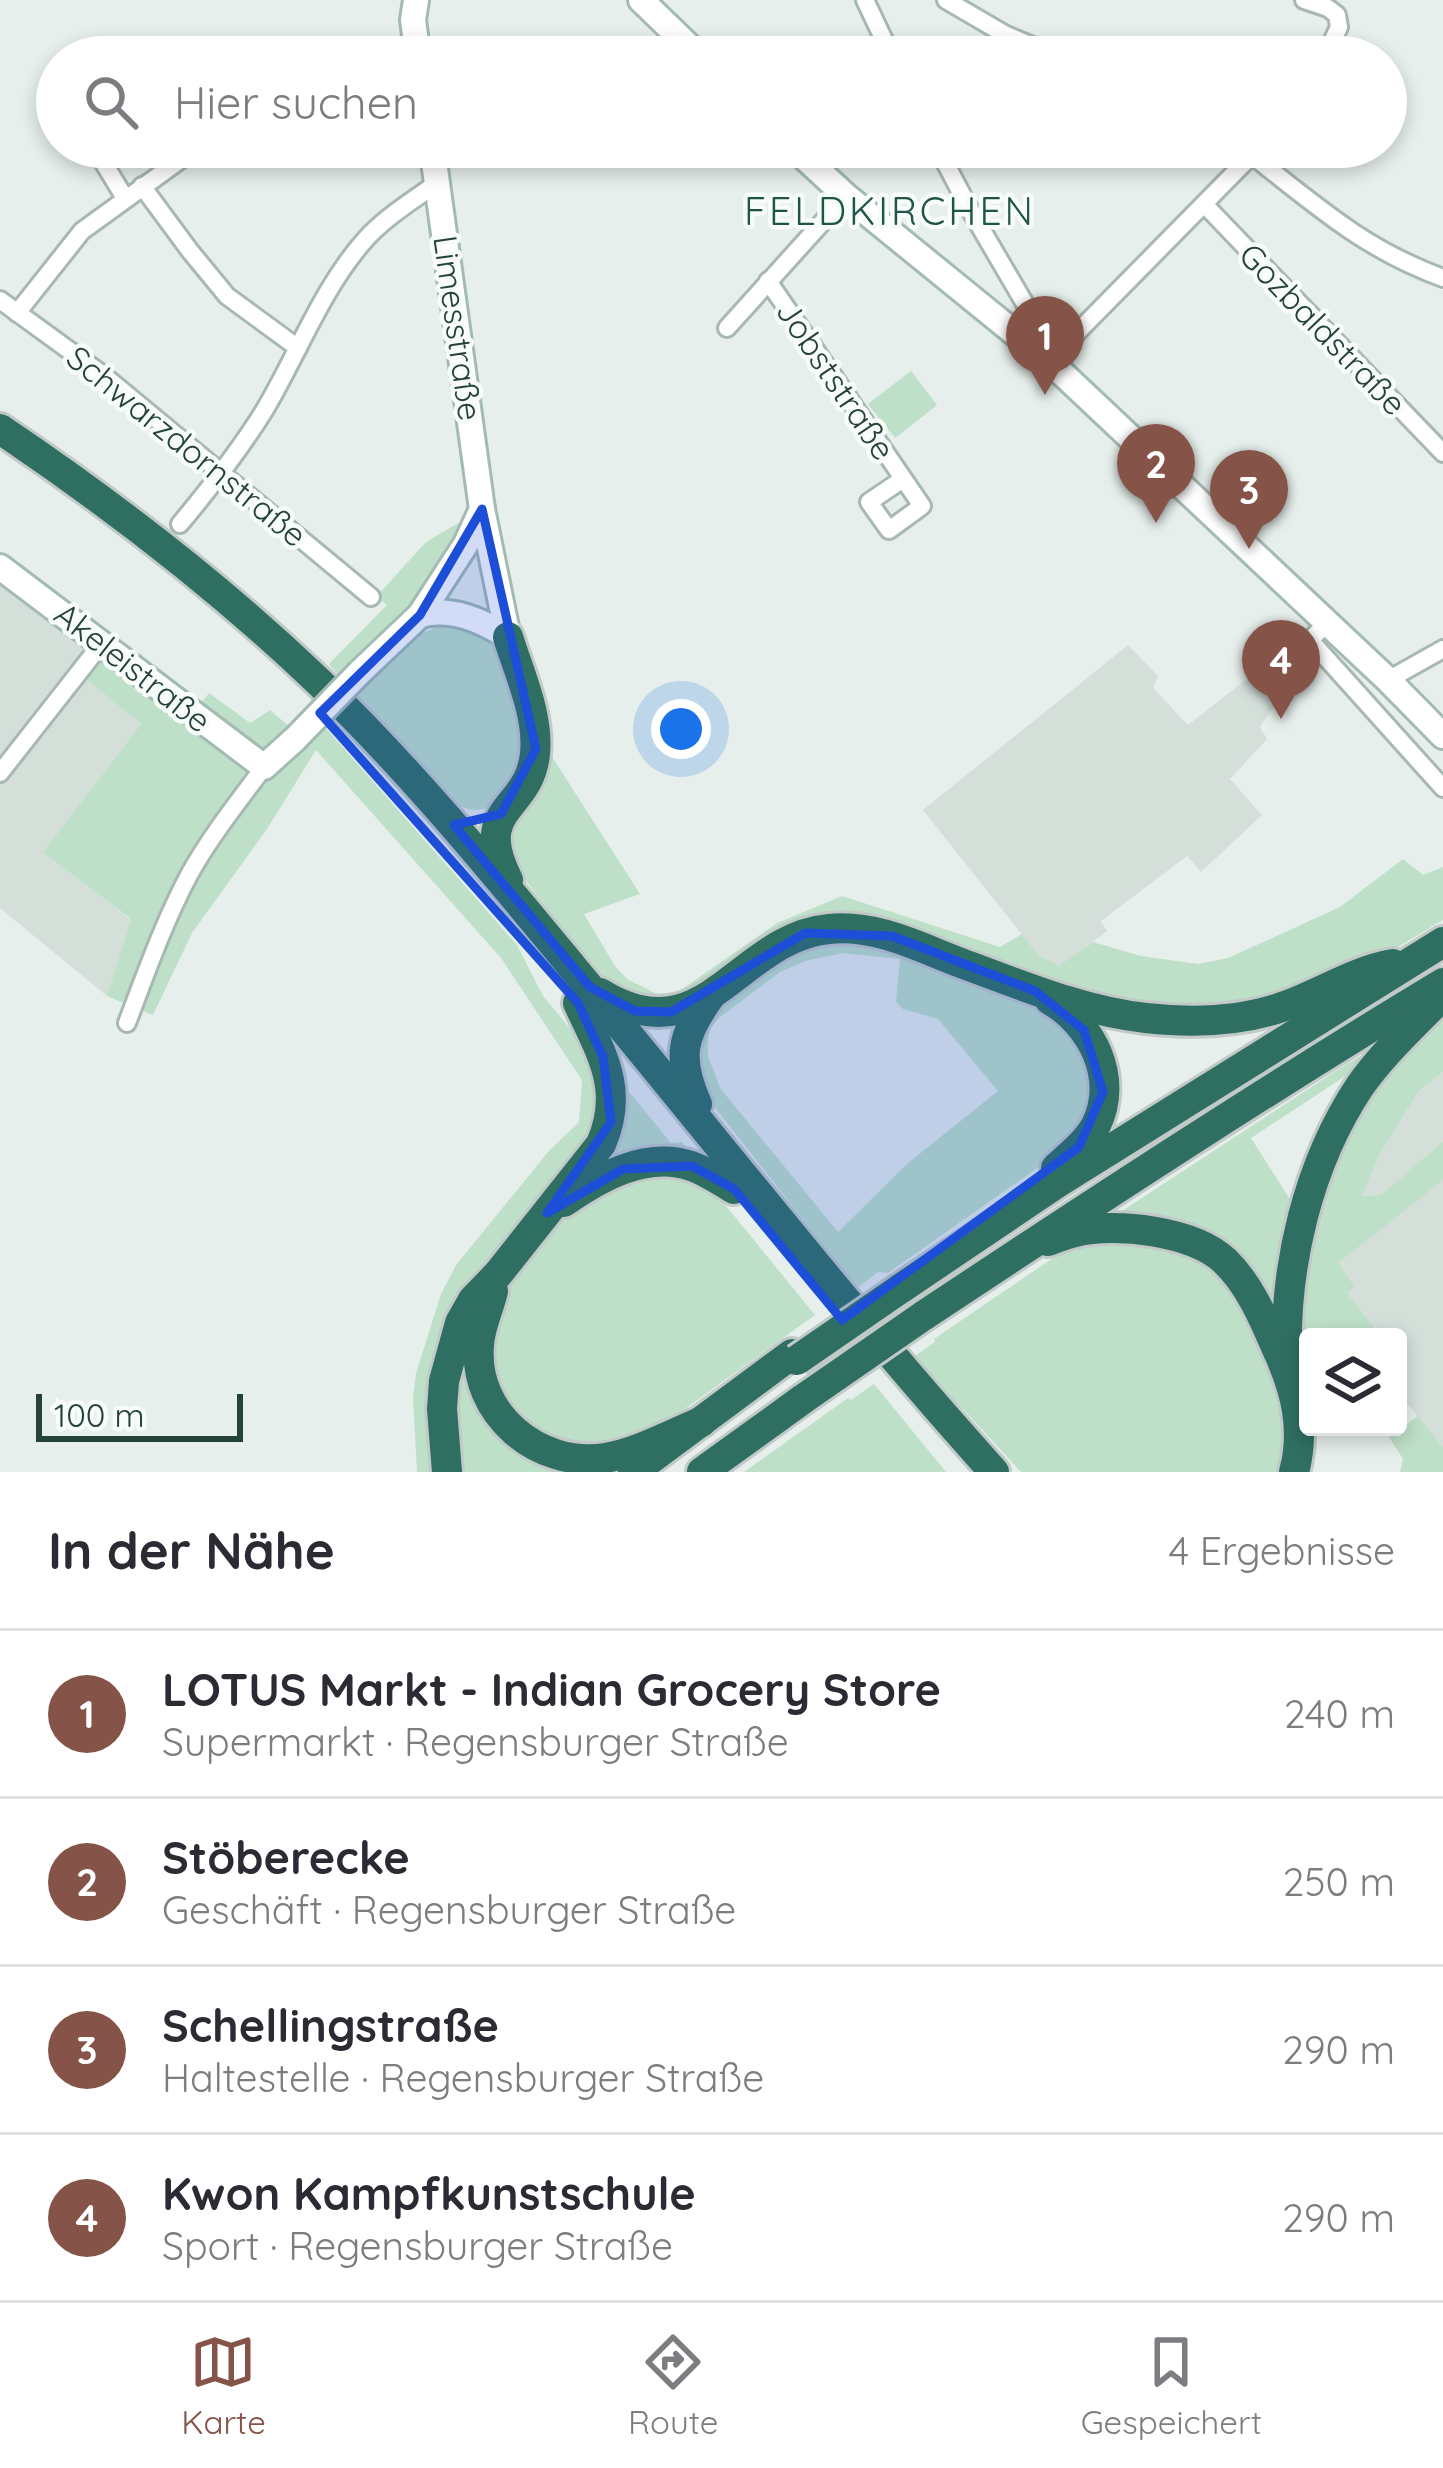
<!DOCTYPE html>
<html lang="de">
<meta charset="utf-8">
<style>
body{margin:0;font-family:Quicksand,sans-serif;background:#f2f2f3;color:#2b2b33}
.controls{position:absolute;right:36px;bottom:36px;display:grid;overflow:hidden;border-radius:12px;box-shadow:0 6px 18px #0003}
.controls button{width:108px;height:108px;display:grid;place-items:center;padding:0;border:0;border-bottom:3px solid #e1e1e2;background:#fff;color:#2b2b33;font:60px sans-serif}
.scale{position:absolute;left:36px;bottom:30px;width:207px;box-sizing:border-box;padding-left:12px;border:6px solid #24423a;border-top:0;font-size:33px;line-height:42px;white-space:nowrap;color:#24423a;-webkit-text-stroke:9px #f7fbf9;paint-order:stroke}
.you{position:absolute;left:681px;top:729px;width:42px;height:42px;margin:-30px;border:9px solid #fff;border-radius:50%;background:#1a73e8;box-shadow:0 0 0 18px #1a73e833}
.badge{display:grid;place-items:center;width:78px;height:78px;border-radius:50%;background:#855347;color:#fff;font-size:39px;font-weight:700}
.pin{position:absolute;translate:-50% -99px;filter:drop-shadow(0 3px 6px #0008)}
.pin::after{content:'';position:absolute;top:63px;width:42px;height:36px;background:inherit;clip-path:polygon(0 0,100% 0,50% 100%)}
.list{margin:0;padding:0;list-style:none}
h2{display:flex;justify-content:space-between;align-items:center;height:156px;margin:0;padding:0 48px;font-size:51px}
h2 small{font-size:39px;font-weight:400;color:#7c7c81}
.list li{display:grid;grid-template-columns:78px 1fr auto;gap:36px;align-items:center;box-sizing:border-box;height:168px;padding:0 48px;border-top:3px solid #e1e1e2}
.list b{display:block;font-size:45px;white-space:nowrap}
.list p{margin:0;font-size:39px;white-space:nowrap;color:#7c7c81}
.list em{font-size:39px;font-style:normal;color:#7c7c81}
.icon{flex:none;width:66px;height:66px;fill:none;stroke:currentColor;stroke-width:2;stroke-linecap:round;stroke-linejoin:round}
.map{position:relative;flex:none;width:1443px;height:1472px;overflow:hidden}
.search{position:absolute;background:#fff;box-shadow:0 6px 18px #0003;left:36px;right:36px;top:36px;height:132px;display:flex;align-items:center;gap:30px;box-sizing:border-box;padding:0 42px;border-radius:66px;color:#7c7c81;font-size:45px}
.sheet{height:828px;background:#fff}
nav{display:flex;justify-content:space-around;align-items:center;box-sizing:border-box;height:168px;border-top:3px solid #e1e1e2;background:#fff;font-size:33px;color:#7c7c81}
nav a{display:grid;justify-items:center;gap:6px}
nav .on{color:#855347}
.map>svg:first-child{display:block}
</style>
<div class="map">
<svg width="1443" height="1472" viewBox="0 0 1443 1472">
<rect width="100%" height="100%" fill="#e6efeb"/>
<g fill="#d4dfda">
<polygon points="0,578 107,657 86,678 141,724 44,851 131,920 107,996 0,908"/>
<polygon points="1294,642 1308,656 1260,727 1267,739 1230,779 1262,815 1201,872 1187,856 1101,921 1107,931 1061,965 1039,956 923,810 1128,645 1158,676 1153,688 1188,725"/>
<polygon points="1443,1072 1443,1447 1398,1392 1398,1337 1360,1337 1331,1269 1380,1153 1419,1091"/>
</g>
<g fill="#bfe0c8" fill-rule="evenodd">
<polygon points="911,371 937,405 895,438 868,404"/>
<polygon points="472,515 431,587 357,662 349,664 338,675 329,664 387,605 376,597 426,542"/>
<path d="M443 626C461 630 481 633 494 646 511 663 522 729 521 753 520 787 491 824 456 804L349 696C378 667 403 635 443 626Z"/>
<polygon points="107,657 188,720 209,693 250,723 270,710 307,742 324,726 517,945 543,996 589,1051 602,1075 601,1128 472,1288 440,1472 417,1472 413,1398 416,1373 441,1294 456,1265 548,1152 579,1122 582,1080 501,958 316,750 267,829 192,933 153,1015 107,996 131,919 43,852 141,724 85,678"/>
<polygon points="549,752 640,894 584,914 615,966 627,979 655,993 667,994 678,992 777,923 842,896 1000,947 1022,934 1039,956 1060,965 1093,942 1141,956 1198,964 1228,958 1340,907 1403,859 1423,875 1443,867 1443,920 1393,950 1257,1007 1142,1012 843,919 672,1007 615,992 599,976 506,855 504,828"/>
<path d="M837 943 889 947 1046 1008 1087 1051 1091 1114 1050 1159 888 1273 878 1272 852 1292 834 1259 702 1091 697 1034 705 1020 730 997 767 969 791 956ZM843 953 900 959 896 1002 903 1009 938 1019 998 1091 908 1163 838 1232 720 1088 708 1056V1041L710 1028 719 1018 780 972 805 961Z"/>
<polygon points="1443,1017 1443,1072 1419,1091 1380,1153 1362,1196 1381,1195 1443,1142 1443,1180 1338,1263 1354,1286 1347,1293 1381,1337 1308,1337 1308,1392 1296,1352 1294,1332 1316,1213 1333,1160 1359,1112 1389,1070"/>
<polygon points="1400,1034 1353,1071 1251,1138 1300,1215 1278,1333 1243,1271 1105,1222 1348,1063"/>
<polygon points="620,1081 671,1143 682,1142 700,1163 596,1175"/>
<polygon points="641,1173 696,1180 722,1201 815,1315 649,1435 588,1453 517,1424 486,1363 506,1289 527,1261 566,1216"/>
<polygon points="1105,1240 1156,1241 1219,1267 1269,1350 1286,1426 1280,1472 1021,1472 963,1409 929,1381 909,1360 935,1342 934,1339 1056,1256"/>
<polygon points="465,1328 481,1401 609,1472 453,1472 449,1413"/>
<polygon points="874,1384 946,1472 744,1472 848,1398 851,1400"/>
<polygon points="1418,1416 1443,1447 1443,1472 1400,1472 1403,1459 1389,1437"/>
</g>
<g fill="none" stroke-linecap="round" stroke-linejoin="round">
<g stroke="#a8b8b2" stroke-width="22">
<g id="street">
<polyline points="865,0 892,57"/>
<polyline points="946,0 1006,35 1059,57"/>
<polyline points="1304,0 1328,8 1337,15 1339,27 1325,57"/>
<polyline points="94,147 125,198"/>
<polyline points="937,147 969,208 1038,326 1046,343 1049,361"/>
<path d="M1268 168C1327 215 1372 252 1443 278"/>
<polyline points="142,186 190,251 227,296 298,348"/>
<polyline points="1204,204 1443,453"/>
<polyline points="768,281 922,506 889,530 869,502 903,479"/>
<polyline points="0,300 103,375 371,597"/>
<polyline points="17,313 82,231 198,147"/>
<polyline points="727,328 846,196"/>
<polyline points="1049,361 1252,155 1268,168 1280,147"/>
<path d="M180 524C210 488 239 451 264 411 297 356 321 290 364 241 384 218 412 201 437 183"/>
<polyline points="1327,623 1310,640 1443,788"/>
<polyline points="1388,680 1443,649"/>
<polyline points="0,773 102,643"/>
<path d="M127 1023C146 973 164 922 189 875 210 837 238 802 264 767"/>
</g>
</g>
<g stroke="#a4bbb3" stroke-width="30">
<g id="secondary">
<polyline points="416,0 413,20 418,57"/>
<polyline points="641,0 700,57"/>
<polyline points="432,147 482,509 508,637"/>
<polyline points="793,147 846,196 1049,361 1388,680 1443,736"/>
<polyline points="0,567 264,767 295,739"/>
<path d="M420 615C452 607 481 620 508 637"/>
<polyline points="360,672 420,615 466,544 482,509"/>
</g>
</g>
<g stroke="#c2cac8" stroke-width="36">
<g id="highway">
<path d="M0 429C113 505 222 589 320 683 412 772 493 871 574 969 714 1137 848 1310 994 1472"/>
<path d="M508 880C471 806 529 812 535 754 539 715 519 673 508 637"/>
<path d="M600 993C705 1058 738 937 829 929 876 924 919 947 961 963 1021 985 1082 1011 1146 1018 1191 1023 1239 1022 1282 1007 1320 994 1353 971 1393 964"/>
<path d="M1050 1000C1092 1024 1119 1078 1096 1125 1087 1142 1070 1155 1056 1168"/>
<path d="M697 1104C676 1057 682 1035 711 995"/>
<path d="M564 1202C600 1177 646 1151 691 1166 706 1171 721 1181 734 1189"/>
<path d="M1048 1241C1057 1238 1066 1234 1075 1232 1116 1222 1193 1231 1225 1261 1249 1284 1263 1317 1276 1347 1295 1388 1306 1428 1294 1472"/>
<polyline points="900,1289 1057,1183 1443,942"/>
<path d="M493 1291C489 1309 480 1326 479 1345 473 1414 538 1468 605 1458 637 1453 671 1434 701 1422"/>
<path d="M923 1316C1095 1202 1266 1090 1443 983"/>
<path d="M1287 1359C1284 1266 1308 1164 1360 1086 1383 1053 1414 1025 1441 997"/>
<path d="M447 1472 442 1409 444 1381 460 1323 473 1300 498 1274 601 1144C625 1089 601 1053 578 1003"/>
<polyline points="633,1472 792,1354"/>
<polyline points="702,1472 803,1399"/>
</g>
</g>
<use href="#street" stroke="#fff" stroke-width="16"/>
<use href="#secondary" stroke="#fff" stroke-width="24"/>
<use href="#highway" stroke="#2f6f62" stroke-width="30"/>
<g stroke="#a4bbb3" stroke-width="30" stroke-linecap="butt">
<polyline id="secondary-bridge" points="295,739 360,672"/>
</g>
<g stroke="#c2cac8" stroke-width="36" stroke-linecap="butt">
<g id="highway-bridge">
<polyline points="797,1360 900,1289"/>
<polyline points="803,1399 923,1316"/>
</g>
</g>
<use href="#secondary-bridge" stroke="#fff" stroke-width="24"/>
<use href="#highway-bridge" stroke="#2f6f62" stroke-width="30"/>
</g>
<path fill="#1d4ed8" fill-opacity="0.2" stroke="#1d4ed8" stroke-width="9" stroke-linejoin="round" d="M482 509 536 749 501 814 454 825 590 987 635 1011 671 1012 805 933 892 936 1035 991 1084 1030 1103 1092 1079 1147 842 1320 734 1189 692 1166 623 1169 547 1213 611 1122 603 1057 578 1003 320 713 420 615Z"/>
<g text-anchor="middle" stroke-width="9" stroke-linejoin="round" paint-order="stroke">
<g font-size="33" fill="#24423a" stroke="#f7fbf9">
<text transform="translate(458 328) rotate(82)" y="12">Limesstraße</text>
<text transform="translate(1323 329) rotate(46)" y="12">Gozbaldstraße</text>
<text transform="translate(836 380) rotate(56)" y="12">Jobststraße</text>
<text transform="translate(187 446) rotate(39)" y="12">Schwarzdornstraße</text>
<text transform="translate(133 667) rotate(38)" y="12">Akeleistraße</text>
</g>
<g font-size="39" letter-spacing="3" fill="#1f5548" stroke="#f7fbf9">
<text x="890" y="225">FELDKIRCHEN</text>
</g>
</g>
</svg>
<div class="controls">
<button><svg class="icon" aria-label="layers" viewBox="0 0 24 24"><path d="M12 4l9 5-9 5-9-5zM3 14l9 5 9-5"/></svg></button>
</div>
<div class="scale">100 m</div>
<div class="you"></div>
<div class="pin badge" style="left:1045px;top:395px">1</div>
<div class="pin badge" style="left:1156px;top:523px">2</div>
<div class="pin badge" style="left:1249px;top:549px">3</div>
<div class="pin badge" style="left:1281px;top:719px">4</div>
<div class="search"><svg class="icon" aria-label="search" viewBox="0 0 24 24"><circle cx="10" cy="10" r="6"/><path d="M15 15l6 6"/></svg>Hier suchen</div>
</div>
<section class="sheet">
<h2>In der Nähe<small>4 Ergebnisse</small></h2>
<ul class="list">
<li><span class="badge">1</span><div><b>LOTUS Markt - Indian Grocery Store</b><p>Supermarkt · Regensburger Straße</p></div><em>240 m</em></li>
<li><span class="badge">2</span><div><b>Stöberecke</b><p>Geschäft · Regensburger Straße</p></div><em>250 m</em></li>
<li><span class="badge">3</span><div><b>Schellingstraße</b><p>Haltestelle · Regensburger Straße</p></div><em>290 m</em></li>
<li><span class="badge">4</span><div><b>Kwon Kampfkunstschule</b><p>Sport · Regensburger Straße</p></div><em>290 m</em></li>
</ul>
</section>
<nav>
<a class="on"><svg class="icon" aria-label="map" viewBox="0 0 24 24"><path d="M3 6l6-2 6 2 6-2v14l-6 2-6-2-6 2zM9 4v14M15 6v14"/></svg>Karte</a>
<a><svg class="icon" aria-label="directions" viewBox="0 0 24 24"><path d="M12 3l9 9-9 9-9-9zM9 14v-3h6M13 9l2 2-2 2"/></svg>Route</a>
<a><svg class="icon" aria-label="saved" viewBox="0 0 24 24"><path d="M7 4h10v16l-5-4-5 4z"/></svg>Gespeichert</a>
</nav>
